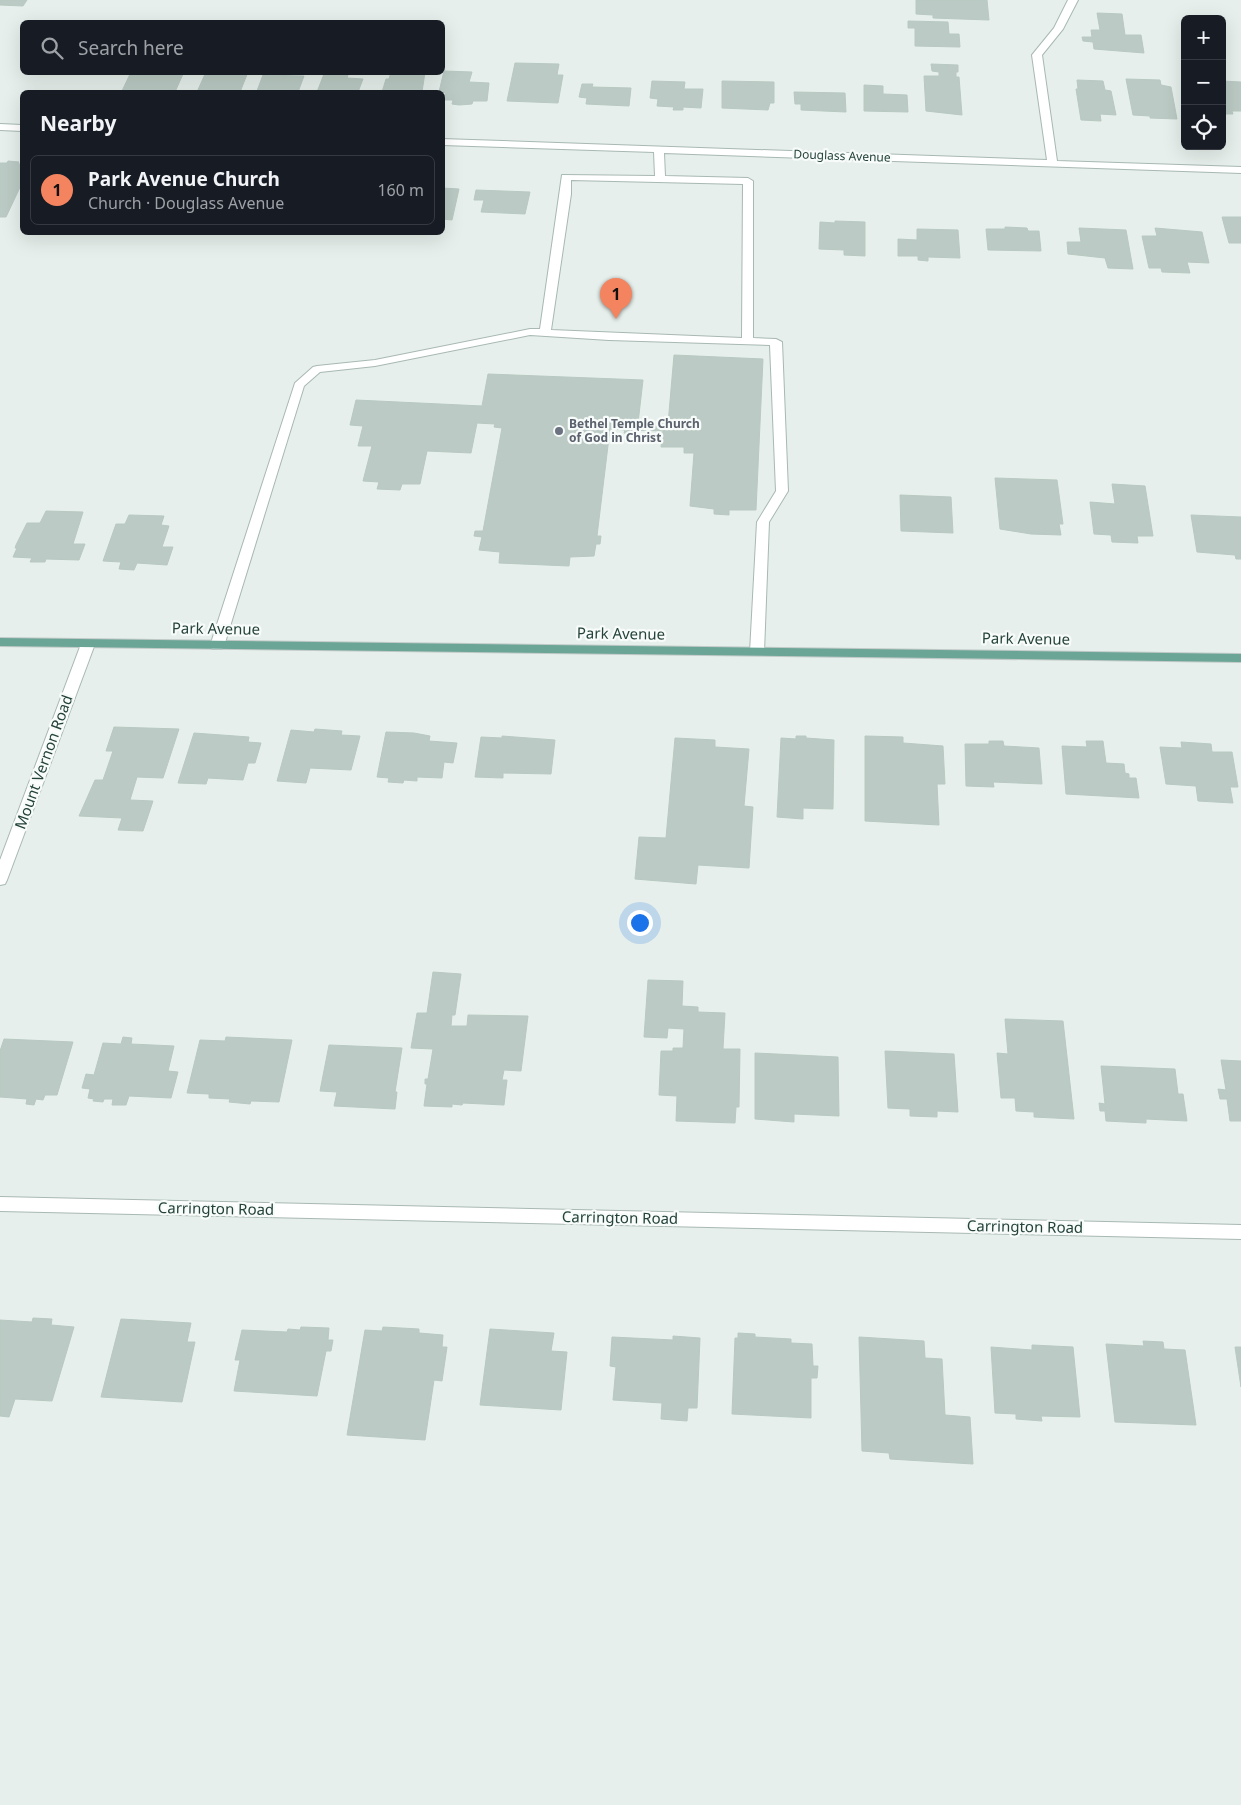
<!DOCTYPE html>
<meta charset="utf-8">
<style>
body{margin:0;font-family:"Noto Sans",sans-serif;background:#20242c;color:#f1f3f6}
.controls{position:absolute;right:15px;top:15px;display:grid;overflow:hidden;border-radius:8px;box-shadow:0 5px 20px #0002}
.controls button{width:45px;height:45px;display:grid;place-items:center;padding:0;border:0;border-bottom:1px solid #363941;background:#171b24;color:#f1f3f6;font:25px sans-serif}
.you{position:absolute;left:639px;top:922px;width:18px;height:18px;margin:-12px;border:4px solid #fff;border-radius:50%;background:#1a73e8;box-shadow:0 0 0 8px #1a73e833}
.badge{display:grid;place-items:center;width:32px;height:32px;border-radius:50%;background:#f4845f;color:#111;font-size:16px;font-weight:700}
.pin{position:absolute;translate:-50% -41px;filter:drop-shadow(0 1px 2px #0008)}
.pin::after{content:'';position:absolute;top:26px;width:18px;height:15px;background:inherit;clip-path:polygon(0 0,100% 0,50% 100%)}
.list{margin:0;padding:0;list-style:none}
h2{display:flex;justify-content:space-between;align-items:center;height:65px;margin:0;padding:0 20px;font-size:21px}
h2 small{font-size:16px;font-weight:400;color:#9ea1a6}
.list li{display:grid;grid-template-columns:32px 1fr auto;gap:15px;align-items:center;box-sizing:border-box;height:70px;margin:0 10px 10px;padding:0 10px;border:1px solid #363941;border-radius:8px}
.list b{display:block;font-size:19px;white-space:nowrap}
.list p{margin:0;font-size:16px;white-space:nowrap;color:#9ea1a6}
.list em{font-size:16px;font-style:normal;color:#9ea1a6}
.icon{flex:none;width:28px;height:28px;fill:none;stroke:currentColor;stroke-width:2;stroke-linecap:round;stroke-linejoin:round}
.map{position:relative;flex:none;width:1241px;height:1805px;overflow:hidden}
.search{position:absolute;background:#171b24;box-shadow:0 5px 20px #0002;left:20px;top:20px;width:425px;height:55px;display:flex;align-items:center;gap:12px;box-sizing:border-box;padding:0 18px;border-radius:8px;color:#9ea1a6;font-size:19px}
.panel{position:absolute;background:#171b24;box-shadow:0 5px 20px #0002;left:20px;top:90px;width:425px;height:145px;border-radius:8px}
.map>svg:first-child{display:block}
</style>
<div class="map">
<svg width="1241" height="1805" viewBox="0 0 1241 1805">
<rect width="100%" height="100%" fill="#e6efeb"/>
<g fill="#bbcac4" stroke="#b8c9c2">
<polygon points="0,0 27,0 23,6 0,5"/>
<polygon points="916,0 987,0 989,20 933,18 933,15 916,14"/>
<polygon points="1097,13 1122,14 1125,35 1141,35 1144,53 1094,49 1093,42 1083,41 1082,37 1092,37 1091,30 1100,30"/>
<polygon points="908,21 948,22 949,34 959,34 960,47 915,46 915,28 908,28"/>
<polygon points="515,63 559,64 557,75 563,75 558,103 507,101"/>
<polygon points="931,64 958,65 958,72 956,72 956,77 959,77 962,115 926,111 924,76 939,76 939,72 932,71"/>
<polygon points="444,71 472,72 469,82 489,83 487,101 473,101 472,104 459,105 452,104 453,100 445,100 446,97 443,97 446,93 439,92"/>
<polygon points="131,72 141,72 183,74 175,92 122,91"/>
<polygon points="206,72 248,72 240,92 197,92"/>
<polygon points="391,72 425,72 422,92 382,92 386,79 389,79"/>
<polygon points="324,74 348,75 347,78 363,79 358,92 317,92"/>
<polygon points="263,75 304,76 298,92 269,92 257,91"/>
<polygon points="1126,79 1160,80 1161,85 1171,87 1177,119 1150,118 1150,116 1133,115"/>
<polygon points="1077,80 1103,81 1105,90 1111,91 1116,115 1100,114 1101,121 1081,120 1076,89 1078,89"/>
<polygon points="652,81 685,82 684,89 703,89 701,108 683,107 683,110 673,110 674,107 657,106 658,99 650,98"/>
<polygon points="722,81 774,82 774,103 770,103 768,110 722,108"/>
<polygon points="1222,81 1241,82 1241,111 1232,111 1233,114 1222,114 1222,92 1225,92"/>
<polygon points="582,84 593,84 592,87 631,88 629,106 586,104 587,98 579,97"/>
<polygon points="864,85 883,86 883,94 907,95 908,112 864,111"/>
<polygon points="794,92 845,93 846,112 801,110 801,104 795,104"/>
<polygon points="8,161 19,162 18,164 22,164 22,183 6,217 0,217 0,163 7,163"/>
<polygon points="442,188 459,189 452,220 442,219"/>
<polygon points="476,190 530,192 525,214 481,212 484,200 474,200"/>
<polygon points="1222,217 1241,217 1241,243 1229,243"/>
<polygon points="835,221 865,222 865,256 844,255 844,250 819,249 820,222 835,223"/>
<polygon points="1005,227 1027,228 1028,231 1039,231 1041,251 988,250 986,229 1005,229"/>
<polygon points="1079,228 1126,230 1133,269 1108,268 1105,258 1068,254 1067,242 1081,242"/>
<polygon points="1155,228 1202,232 1209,263 1187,262 1190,273 1162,272 1161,268 1149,268 1142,236 1157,236"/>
<polygon points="917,229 958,230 960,258 928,257 928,261 918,260 918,256 898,256 898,239 917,240"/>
<polygon points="674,355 763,359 756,510 729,510 729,515 714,514 714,509 690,506 694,453 684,453 684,447 661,447 663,431 634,430 634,434 624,433 625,430 610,429 597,536 601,536 600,544 596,544 594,556 570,557 569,566 499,563 500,552 479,550 482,537 474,536 475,531 483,531 502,428 494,427 495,424 477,423 471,453 427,451 420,484 402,484 400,490 377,489 379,482 363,481 372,446 358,446 363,426 350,425 356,400 482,406 488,374 643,380 638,423 668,424"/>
<polygon points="995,478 1057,480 1063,524 1059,524 1061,535 1031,534 1000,529"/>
<polygon points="1112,484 1145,486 1153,536 1137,536 1138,543 1112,542 1111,535 1094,534 1090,502 1115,504"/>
<polygon points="900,495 951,497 953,533 901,531"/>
<polygon points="46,511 83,512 73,544 85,544 79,560 46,559 45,562 30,562 32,558 13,557 17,548 15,548 16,545 27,523 40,523"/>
<polygon points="129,515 164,516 161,525 169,526 162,547 173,547 167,565 137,563 134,570 119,569 121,562 103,561 116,524 125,524"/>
<polygon points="1191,515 1241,517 1241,559 1236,559 1235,555 1197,552"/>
<polygon points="114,727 179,729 163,778 137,777 130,800 153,801 143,831 118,830 122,818 79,816 95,780 103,780 113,751 106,751"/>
<polygon points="315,729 342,731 341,735 360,736 351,770 310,768 306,783 277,781 291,730 314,732"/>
<polygon points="386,732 414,733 430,736 429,741 457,743 453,763 444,762 442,778 417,777 417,781 404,780 403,783 388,782 389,778 377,777"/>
<polygon points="194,733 249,737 248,742 261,743 255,763 248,763 243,780 208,778 206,784 178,783"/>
<polygon points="502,736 555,740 551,774 503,773 503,778 475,777 481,737 502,738"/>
<polygon points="796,736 806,736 806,738 834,740 833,809 803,808 803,819 777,817 781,738 796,739"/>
<polygon points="865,736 903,737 903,743 943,746 945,784 937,784 939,825 865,821"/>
<polygon points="675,738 715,740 715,747 749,749 744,806 753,807 749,868 698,865 696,884 635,879 639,837 666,838"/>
<polygon points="989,741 1003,741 1004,746 1039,748 1042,784 993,782 994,787 966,786 965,744 989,744"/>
<polygon points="1086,741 1103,741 1106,763 1124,764 1125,773 1129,774 1129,778 1136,778 1139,798 1066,794 1062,746 1087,747"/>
<polygon points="1181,742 1211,744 1212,752 1232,752 1238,787 1230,787 1233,803 1198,801 1196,786 1166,784 1160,747 1182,748"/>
<polygon points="433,972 461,974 455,1015 452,1015 451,1026 467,1026 468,1015 528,1016 521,1071 504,1070 502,1080 507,1080 504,1105 463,1103 462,1105 452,1104 452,1107 424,1106 427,1084 425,1084 425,1079 428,1079 433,1049 411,1048 417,1013 427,1013"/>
<polygon points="648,980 683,981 682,1006 698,1007 698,1012 725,1013 723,1049 740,1049 739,1107 736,1107 735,1123 676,1121 677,1096 659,1095 661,1051 673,1051 673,1048 683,1048 684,1029 668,1028 667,1038 644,1037"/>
<polygon points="1005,1019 1063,1021 1074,1119 1034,1117 1034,1112 1016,1111 1015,1098 1001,1098 997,1053 1008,1054"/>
<polygon points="123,1037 132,1038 131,1044 174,1046 168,1071 178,1072 171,1098 129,1096 126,1105 112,1105 113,1099 104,1099 103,1102 93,1101 94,1099 88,1098 90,1089 82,1088 86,1074 94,1075 103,1043 121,1044"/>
<polygon points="226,1037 292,1040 279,1102 251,1101 250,1104 229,1102 230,1099 209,1098 209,1094 187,1093 200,1040 225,1041"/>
<polygon points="4,1039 73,1042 57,1095 45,1095 43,1100 36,1099 34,1105 26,1104 27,1099 0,1097 0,1051"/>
<polygon points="329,1045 402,1048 395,1092 397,1092 395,1109 334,1106 337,1092 320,1091"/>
<polygon points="885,1051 954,1054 958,1112 937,1111 937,1117 910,1116 910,1109 888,1108"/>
<polygon points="755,1053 838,1057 839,1116 794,1114 794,1122 755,1119"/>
<polygon points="1221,1060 1241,1061 1241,1121 1230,1121 1227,1099 1220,1099 1218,1089 1226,1090"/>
<polygon points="1101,1066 1175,1069 1178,1094 1183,1094 1187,1121 1146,1119 1146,1123 1106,1121 1105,1111 1100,1111 1099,1103 1105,1104"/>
<polygon points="33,1318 52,1319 51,1325 74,1327 52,1401 15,1399 9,1417 0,1416 0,1320 32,1322"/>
<polygon points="121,1319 191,1323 187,1342 195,1342 182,1402 101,1397"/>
<polygon points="301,1327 329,1328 328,1340 333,1340 331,1351 326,1351 317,1396 234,1391 240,1360 235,1360 242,1330 287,1332 288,1329 300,1330"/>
<polygon points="383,1327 419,1329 419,1333 443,1335 442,1347 447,1347 442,1381 434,1380 425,1440 347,1435 365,1330 382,1331"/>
<polygon points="490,1329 554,1333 551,1351 567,1352 561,1410 480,1405"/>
<polygon points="738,1333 755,1334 755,1337 791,1339 791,1343 812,1344 813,1366 818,1366 817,1378 811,1378 811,1418 732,1414 735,1338 738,1338"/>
<polygon points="673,1336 700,1338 697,1408 688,1408 687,1421 661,1419 662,1403 613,1400 616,1367 610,1366 612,1337 673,1340"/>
<polygon points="859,1337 924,1341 925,1358 942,1359 945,1415 970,1417 973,1464 890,1459 889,1453 862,1451"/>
<polygon points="1143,1341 1163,1342 1164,1349 1185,1350 1196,1425 1115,1422 1106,1344 1144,1346"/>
<polygon points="1032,1345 1073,1347 1080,1417 1041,1416 1042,1421 1016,1419 1016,1414 995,1413 991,1347 1032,1350"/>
<polygon points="1235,1347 1241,1347 1241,1387"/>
</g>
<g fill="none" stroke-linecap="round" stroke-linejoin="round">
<g stroke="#a8b8b2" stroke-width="2">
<g id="minor">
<path d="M1068 0H1078L1063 29 1042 55 1057 161 1241 167V173L664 153 665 176 748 178 753 181V338L776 339 782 342 788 491 769 522 764 652 762 655H752L750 652 757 522 776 491 770 345 609 340 530 335 375 366 320 372 304 386 224 646 222 649H212L210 646 295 383 313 367 317 366 375 360 530 329H540L562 175 655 176 654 152 442 145V139L1047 160 1032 55 1054 28ZM571 180 743 184 742 338 551 330 571 194Z"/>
<polygon points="0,124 22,125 22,131 0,130"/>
<polygon points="88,640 93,641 95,644 7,880 5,884 0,885 0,860 81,644 83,641"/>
<polygon points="0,1197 1241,1225 1241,1239 0,1211"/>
</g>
</g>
<g stroke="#c2cac8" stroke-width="2">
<polygon id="major" points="0,638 1241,654 1241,662 0,646"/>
</g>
<use href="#minor" fill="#fff" fill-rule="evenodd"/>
<use href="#major" fill="#6aa596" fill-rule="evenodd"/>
</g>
<circle fill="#6b7280" stroke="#f7fbf9" stroke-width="2" cx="559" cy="431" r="5"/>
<g text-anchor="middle" stroke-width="4.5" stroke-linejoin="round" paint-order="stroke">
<g font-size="12" fill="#24423a" stroke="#f7fbf9">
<text transform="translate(842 156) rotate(2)" y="4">Douglass Avenue</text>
</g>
<g font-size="12" font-weight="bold" fill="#5b616d" stroke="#f7fbf9" text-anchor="start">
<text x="569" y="428">Bethel Temple Church<tspan x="569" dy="14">of God in Christ</tspan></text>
</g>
<g font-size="15" fill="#24423a" stroke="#f7fbf9">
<text transform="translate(216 629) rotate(1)" y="5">Park Avenue</text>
<text transform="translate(621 634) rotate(1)" y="5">Park Avenue</text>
<text transform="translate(1026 639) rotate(1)" y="5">Park Avenue</text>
<text transform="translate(44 762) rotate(-70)" y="5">Mount Vernon Road</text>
<text transform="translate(216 1209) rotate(1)" y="5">Carrington Road</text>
<text transform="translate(620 1218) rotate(1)" y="5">Carrington Road</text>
<text transform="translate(1025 1227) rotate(1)" y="5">Carrington Road</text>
</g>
</g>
</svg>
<div class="controls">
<button>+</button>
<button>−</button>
<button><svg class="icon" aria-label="locate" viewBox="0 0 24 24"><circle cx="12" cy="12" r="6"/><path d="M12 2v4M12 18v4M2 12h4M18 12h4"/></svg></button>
</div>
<div class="you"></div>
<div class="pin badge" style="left:616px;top:319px">1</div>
<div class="search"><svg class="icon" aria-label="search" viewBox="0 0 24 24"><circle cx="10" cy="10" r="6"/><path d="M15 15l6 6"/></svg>Search here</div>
<section class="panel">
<h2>Nearby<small></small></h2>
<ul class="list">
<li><span class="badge">1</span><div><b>Park Avenue Church</b><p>Church · Douglass Avenue</p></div><em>160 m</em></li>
</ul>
</section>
</div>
